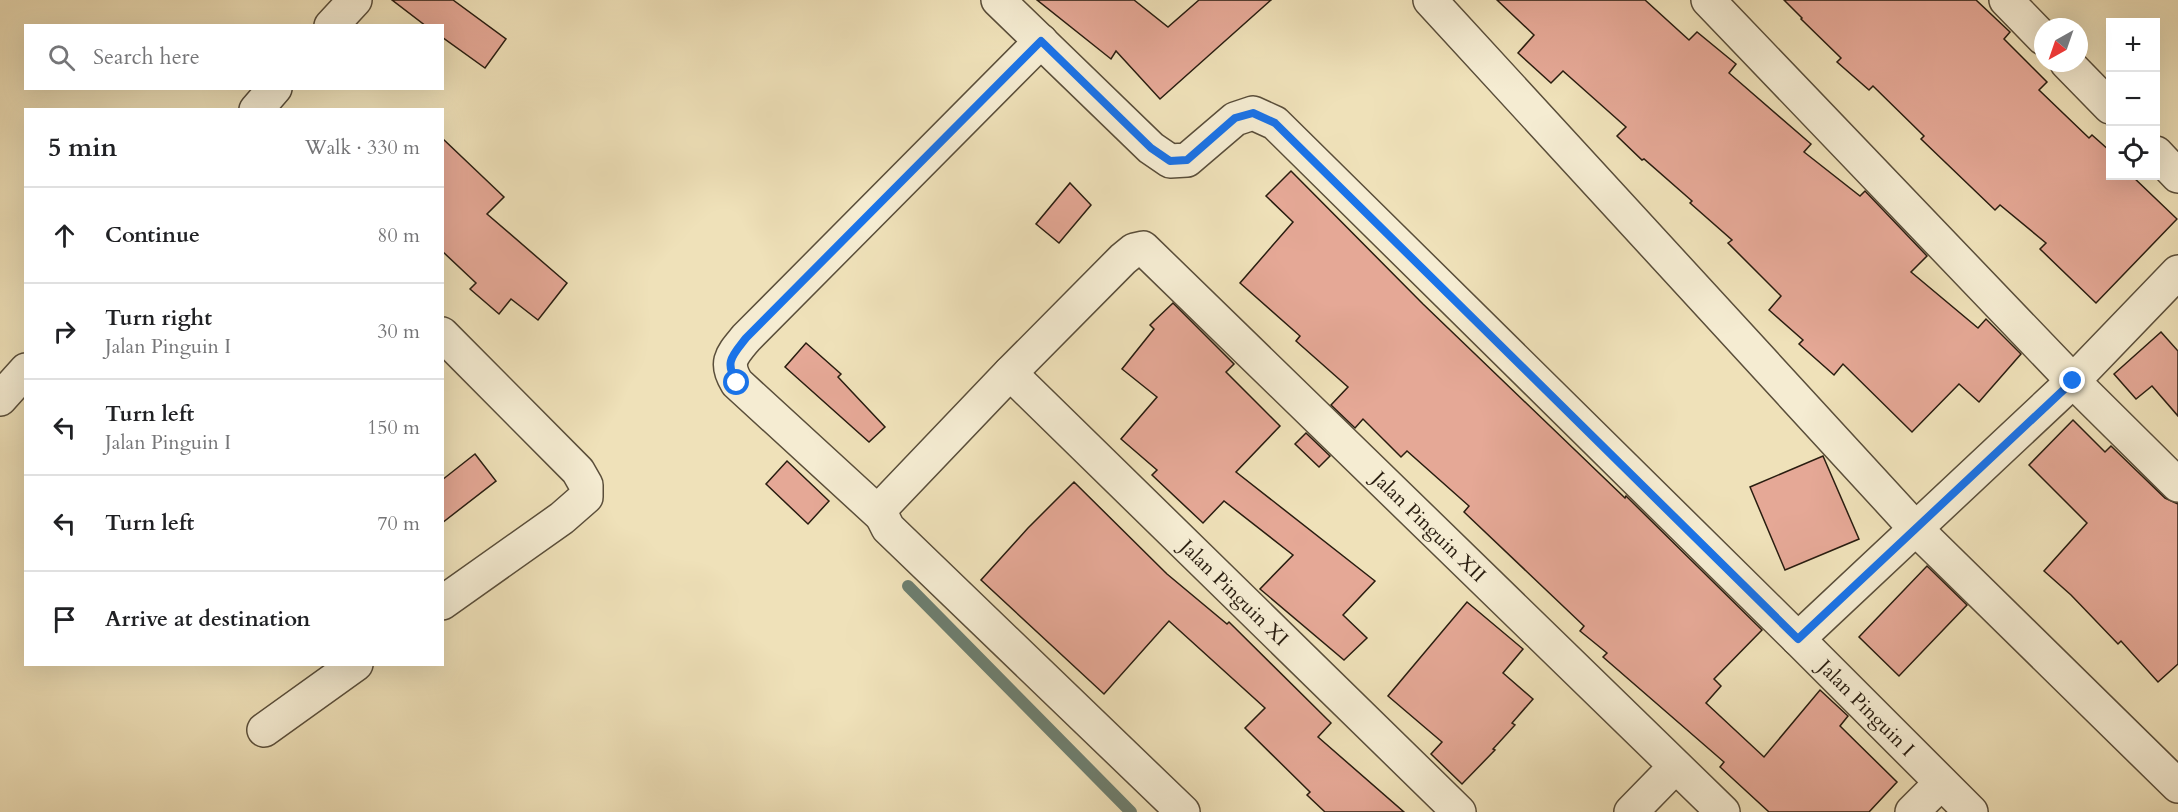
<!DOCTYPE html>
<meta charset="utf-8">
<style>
body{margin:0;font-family:Cardo,serif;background:#f2f2f2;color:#202124}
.controls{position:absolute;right:18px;top:18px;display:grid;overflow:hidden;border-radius:0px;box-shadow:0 6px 24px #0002}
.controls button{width:54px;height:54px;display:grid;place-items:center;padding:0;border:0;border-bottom:2px solid #e0e0e0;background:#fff;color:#202124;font:30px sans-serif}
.compass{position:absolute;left:2034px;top:18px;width:54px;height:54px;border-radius:50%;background:#fff;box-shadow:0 6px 24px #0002;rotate:220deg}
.stop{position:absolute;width:18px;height:18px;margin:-14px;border:4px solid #1a73e8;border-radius:50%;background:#fff}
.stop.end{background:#1a73e8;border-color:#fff;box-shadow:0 2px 6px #0008}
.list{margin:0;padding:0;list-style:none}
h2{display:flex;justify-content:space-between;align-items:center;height:78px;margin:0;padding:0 24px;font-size:26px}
h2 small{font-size:20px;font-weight:400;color:#757577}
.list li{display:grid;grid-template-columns:39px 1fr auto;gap:18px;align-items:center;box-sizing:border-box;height:96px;padding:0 24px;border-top:2px solid #e0e0e0}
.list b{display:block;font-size:22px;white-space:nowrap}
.list p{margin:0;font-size:20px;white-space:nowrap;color:#757577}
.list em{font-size:20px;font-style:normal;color:#757577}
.icon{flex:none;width:33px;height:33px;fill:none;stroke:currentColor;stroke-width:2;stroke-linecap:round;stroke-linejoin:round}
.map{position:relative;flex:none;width:2178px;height:812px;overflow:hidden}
.search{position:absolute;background:#fff;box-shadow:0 6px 24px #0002;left:24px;top:24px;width:420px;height:66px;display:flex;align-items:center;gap:15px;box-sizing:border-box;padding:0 21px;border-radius:0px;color:#757577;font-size:22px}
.panel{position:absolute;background:#fff;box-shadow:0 6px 24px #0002;left:24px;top:108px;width:420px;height:558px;border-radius:0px}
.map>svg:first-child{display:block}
</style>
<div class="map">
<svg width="2178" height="812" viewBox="0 0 2178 812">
<rect width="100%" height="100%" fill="#efe1b9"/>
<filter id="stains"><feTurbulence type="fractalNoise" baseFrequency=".00333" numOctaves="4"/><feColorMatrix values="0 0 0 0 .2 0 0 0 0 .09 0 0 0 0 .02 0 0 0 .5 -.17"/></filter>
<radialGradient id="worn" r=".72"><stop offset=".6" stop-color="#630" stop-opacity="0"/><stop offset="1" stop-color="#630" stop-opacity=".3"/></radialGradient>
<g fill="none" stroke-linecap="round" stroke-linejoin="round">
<polyline stroke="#6d7e6f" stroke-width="12" points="908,586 1131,812"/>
</g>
<g fill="#e5a896" stroke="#291d10" stroke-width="1.5">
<polygon points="392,0 453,0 506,39 485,68 442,37 442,26 426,26"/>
<polygon points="1037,0 1134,0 1168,27 1199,0 1271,0 1160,99 1116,51 1111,59"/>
<polygon points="1497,0 1645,0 1689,40 1697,32 1736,64 1729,73 1811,144 1804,152 1860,196 1865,191 1927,256 1911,272 1978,328 1986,319 2021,354 1979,402 1959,384 1912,432 1843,364 1834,375 1799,344 1803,340 1769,310 1781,296 1728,243 1732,240 1690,203 1692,201 1644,159 1642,160 1617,136 1626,127 1563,71 1551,83 1518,53 1534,35"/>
<polygon points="1784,0 1976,0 2010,32 2004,39 2047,82 2039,90 2089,138 2092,135 2110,151 2110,176 2132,176 2177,219 2096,303 2040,249 2046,243 2000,205 1995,210 1921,139 1924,136 1873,86 1869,90 1837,62 1841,58 1801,19 1802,18"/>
<polygon points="442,138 504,197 487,214 567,283 538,320 511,299 499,314 470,289 476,283 442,251"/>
<polygon points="1291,171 1423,304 1625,498 1626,496 1762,630 1714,679 1721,686 1706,703 1764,757 1820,690 1848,716 1840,726 1897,782 1869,812 1769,812 1720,767 1724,762 1603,657 1607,653 1580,631 1584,626 1464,512 1469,506 1407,451 1401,457 1363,419 1355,428 1331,405 1348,387 1296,341 1300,336 1240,283 1293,222 1266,196"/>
<polygon points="1070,183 1091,205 1059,243 1036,224"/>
<polygon points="1173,303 1234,364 1226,372 1280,426 1236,472 1375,581 1343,615 1367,638 1344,660 1260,589 1293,555 1224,501 1203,523 1152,475 1157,470 1121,439 1157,397 1122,369 1154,329 1150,325"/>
<polygon points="2161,332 2178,351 2178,416 2152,386 2136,399 2114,374"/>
<polygon points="806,343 841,374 838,377 885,427 869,442 785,367"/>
<polygon points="2073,420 2105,452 2111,446 2165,498 2178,504 2178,664 2158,682 2121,641 2118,644 2071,595 2044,571 2087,523 2029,465"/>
<polygon points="1306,433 1330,456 1319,467 1295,444"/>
<polygon points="475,454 496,481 442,523 442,480"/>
<polygon points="1823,456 1859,539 1785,570 1750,487"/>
<polygon points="787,461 829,501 808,524 766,484"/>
<polygon points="1074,482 1167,574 1227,624 1229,622 1331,723 1318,737 1404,812 1325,812 1307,795 1310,792 1245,728 1265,708 1169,621 1104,694 981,580 1028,528"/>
<polygon points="1927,566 1967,605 1899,676 1859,637"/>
<polygon points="1467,602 1523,649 1503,673 1533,699 1512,723 1515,725 1493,749 1495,750 1462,784 1431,754 1442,742 1388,696"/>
</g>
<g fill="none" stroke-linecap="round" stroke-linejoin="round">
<g stroke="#5a4e3a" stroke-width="36">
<g id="minor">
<path id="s1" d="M998 0 1151 148 1170 161 1187 160 1235 119 1253 113 1275 123 1798 639 1971 812"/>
<polyline points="1430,0 1916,529 2178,786"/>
<polyline points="1708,0 2073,381 2178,485"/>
<polyline points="2006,0 2043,38"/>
<polyline points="331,26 355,0"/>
<polyline points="2067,63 2110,107"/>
<polyline points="256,110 275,88"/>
<polyline points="2156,153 2178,176"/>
<polyline points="442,334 578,471 586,485 586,497 562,518 442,603"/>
<path id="s2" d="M1010 373 1459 812"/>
<polyline points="0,399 26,370"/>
<path d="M882 516 737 383C724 362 732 355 746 338L1041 41"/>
<polyline points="1798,639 2073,381 2178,272"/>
<polyline points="264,730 356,664"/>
<path id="s3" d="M1183 812 888 528 882 516 884 505 1010 373 1123 259 1134 250 1143 248 1723 812"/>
<polyline points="1631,812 1675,767"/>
<polyline points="1912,812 1941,783"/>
</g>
</g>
<use href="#minor" stroke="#f5ecd2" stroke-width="33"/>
</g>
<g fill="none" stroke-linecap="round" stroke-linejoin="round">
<path stroke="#1a73e8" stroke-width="8" d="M737 383C724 362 732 356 746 338L1041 41 1151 148 1170 161 1187 160 1235 118 1253 113 1275 123 1798 639 2073 381"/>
</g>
<g text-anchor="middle" stroke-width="5" stroke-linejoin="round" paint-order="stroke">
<g font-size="20" fill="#291d10" stroke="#f5ecd2">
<text dy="7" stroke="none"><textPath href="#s3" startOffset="1200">Jalan Pinguin XII</textPath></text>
<text dy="7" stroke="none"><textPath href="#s2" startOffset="314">Jalan Pinguin XI</textPath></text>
<text dy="7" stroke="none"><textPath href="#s1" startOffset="1191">Jalan Pinguin I</textPath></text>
</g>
</g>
<rect width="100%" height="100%" filter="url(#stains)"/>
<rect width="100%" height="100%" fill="url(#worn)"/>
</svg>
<div class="controls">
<button>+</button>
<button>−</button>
<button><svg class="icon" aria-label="locate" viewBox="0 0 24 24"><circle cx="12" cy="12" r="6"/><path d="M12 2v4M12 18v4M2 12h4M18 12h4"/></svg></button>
</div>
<svg class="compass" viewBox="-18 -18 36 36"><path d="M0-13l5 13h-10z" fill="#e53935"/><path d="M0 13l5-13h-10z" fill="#757577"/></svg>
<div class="stop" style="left:737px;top:383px"></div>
<div class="stop end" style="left:2073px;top:381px"></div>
<div class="search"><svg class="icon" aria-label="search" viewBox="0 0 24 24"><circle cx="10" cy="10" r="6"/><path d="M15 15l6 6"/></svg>Search here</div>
<section class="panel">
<h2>5 min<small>Walk · 330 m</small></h2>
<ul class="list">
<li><svg class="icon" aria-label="ahead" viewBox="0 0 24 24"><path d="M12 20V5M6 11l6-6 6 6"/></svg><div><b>Continue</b></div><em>80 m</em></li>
<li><svg class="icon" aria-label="right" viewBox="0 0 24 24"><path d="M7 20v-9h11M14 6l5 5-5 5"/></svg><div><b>Turn right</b><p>Jalan Pinguin I</p></div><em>30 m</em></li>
<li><svg class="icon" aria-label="left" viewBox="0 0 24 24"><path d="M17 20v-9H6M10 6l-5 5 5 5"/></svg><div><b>Turn left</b><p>Jalan Pinguin I</p></div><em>150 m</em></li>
<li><svg class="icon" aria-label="left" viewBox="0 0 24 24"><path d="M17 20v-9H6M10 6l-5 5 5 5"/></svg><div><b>Turn left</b></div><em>70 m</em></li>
<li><svg class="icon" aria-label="arrive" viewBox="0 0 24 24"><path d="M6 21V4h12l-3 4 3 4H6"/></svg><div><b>Arrive at destination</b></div></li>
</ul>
</section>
</div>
